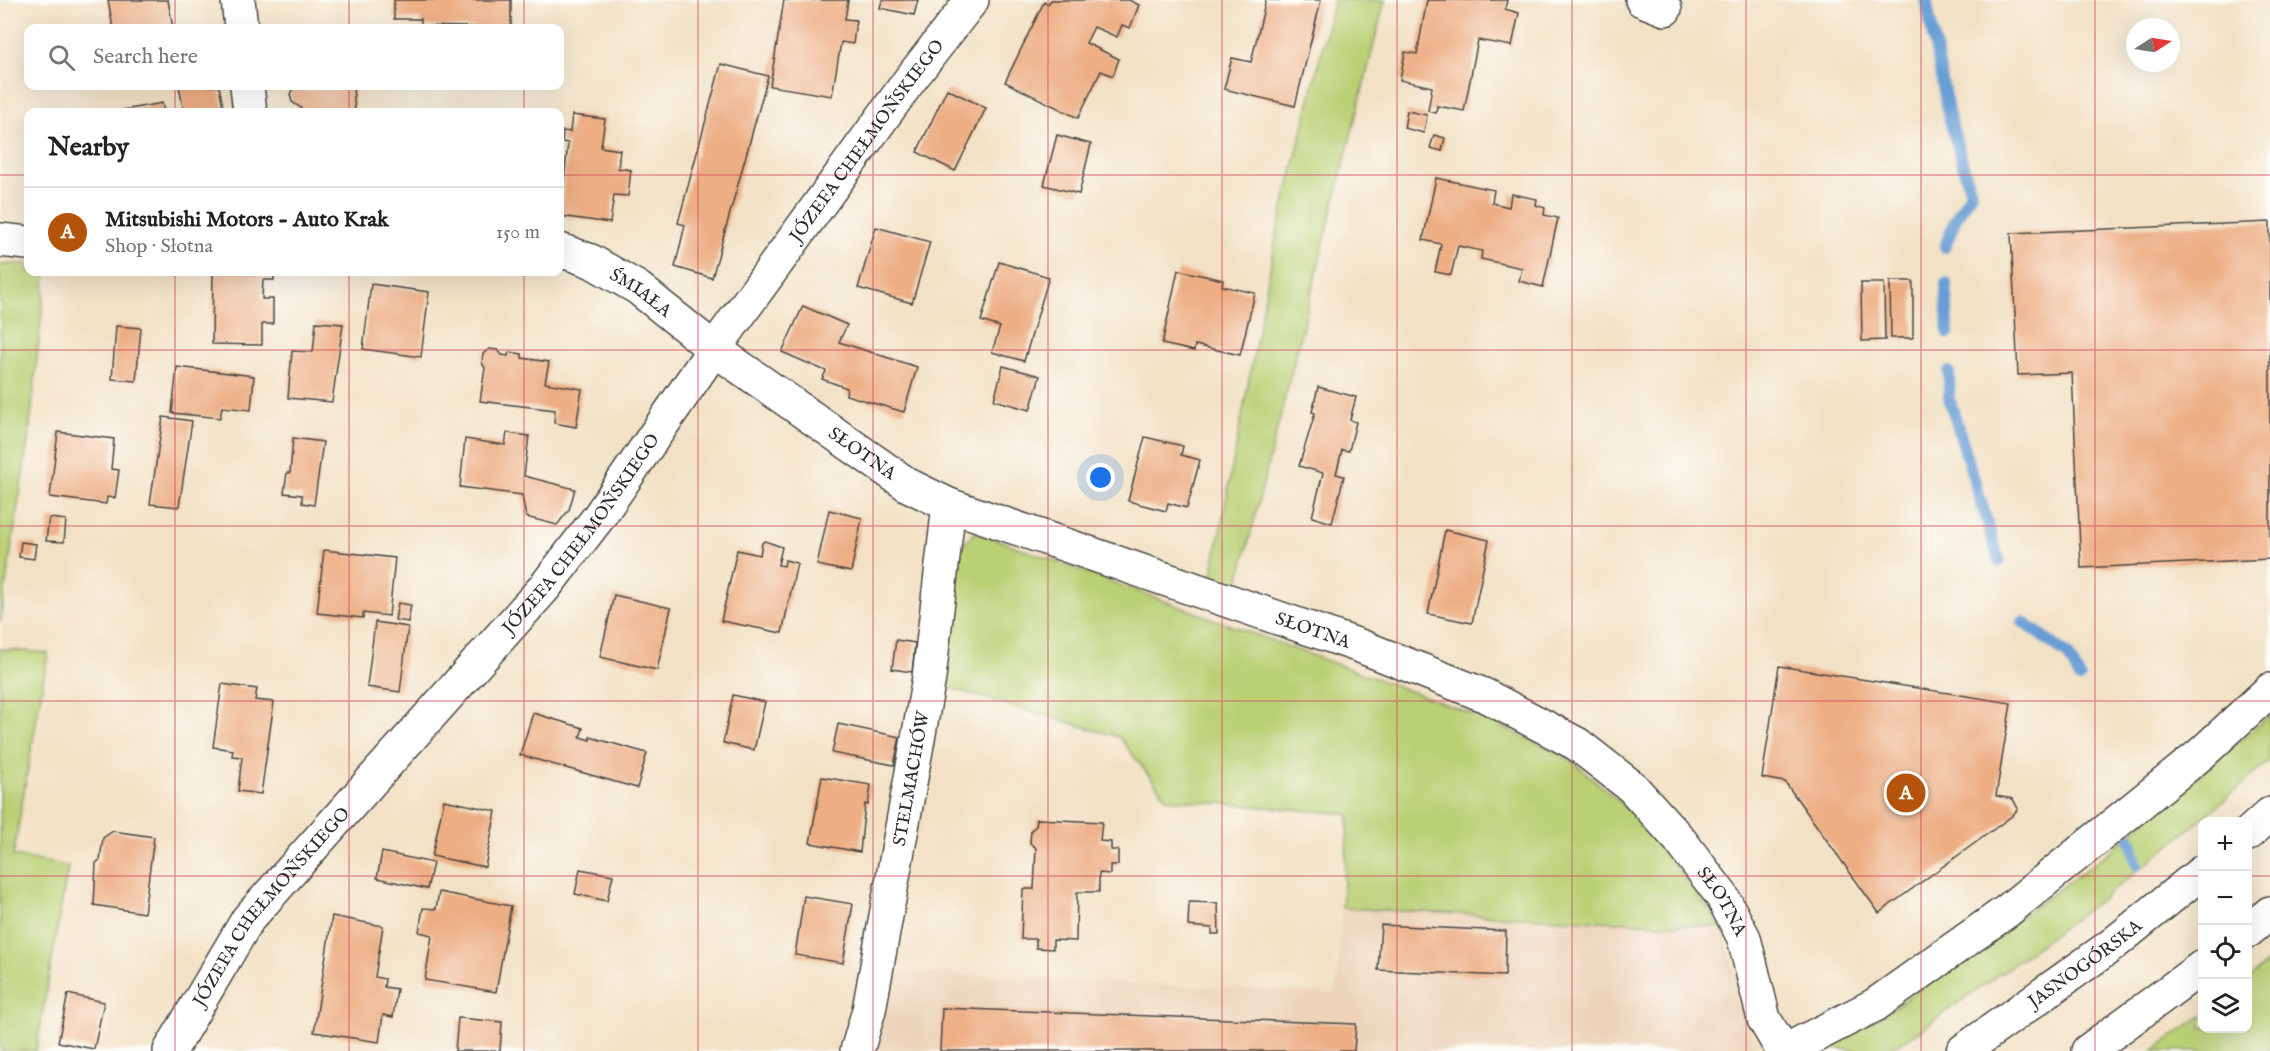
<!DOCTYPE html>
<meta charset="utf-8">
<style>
body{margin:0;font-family:"IM FELL English",serif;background:#f2f2f2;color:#222}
.controls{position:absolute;right:18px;bottom:18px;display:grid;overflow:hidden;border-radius:12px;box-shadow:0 6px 24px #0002}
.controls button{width:54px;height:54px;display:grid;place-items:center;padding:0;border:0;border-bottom:2px solid #e0e0e0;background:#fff;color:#222;font:30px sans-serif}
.compass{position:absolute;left:2126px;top:18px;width:54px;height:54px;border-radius:50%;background:#fff;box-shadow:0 6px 24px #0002;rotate:78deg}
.you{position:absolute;left:1101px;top:478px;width:21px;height:21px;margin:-15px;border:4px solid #fff;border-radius:50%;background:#1a73e8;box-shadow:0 0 0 9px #1a73e833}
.badge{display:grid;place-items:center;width:39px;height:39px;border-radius:50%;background:#b45309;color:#fff;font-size:20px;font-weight:700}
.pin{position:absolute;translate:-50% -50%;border:3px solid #fff;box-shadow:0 2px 6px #0006}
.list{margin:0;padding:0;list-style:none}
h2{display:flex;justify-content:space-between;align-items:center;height:78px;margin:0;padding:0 24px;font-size:26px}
h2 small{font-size:20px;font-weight:400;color:#767676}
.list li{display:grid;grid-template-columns:39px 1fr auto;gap:18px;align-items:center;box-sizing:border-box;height:90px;padding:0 24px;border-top:2px solid #e0e0e0}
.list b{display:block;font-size:22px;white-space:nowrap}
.list p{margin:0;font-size:20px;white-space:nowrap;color:#767676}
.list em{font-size:20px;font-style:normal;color:#767676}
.icon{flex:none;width:33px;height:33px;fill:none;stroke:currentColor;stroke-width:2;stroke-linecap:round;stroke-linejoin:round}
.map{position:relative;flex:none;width:2270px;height:1051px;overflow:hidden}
.search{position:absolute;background:#fff;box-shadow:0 6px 24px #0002;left:24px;top:24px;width:540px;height:66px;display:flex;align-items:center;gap:15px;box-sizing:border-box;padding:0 21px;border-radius:12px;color:#767676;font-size:22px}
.panel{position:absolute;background:#fff;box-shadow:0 6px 24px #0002;left:24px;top:108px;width:540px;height:168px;border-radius:12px}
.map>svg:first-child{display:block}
</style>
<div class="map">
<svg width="2270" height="1051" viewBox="0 0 2270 1051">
<rect width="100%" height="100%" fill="#fdfcf7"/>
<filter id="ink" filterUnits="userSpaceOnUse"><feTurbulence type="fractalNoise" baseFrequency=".0167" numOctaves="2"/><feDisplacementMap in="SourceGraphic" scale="12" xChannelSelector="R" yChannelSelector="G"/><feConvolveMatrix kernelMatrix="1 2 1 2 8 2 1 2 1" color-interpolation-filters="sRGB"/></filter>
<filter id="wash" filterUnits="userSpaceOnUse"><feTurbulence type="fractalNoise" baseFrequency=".008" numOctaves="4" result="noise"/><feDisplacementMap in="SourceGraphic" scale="24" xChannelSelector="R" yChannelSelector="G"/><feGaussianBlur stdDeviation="1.35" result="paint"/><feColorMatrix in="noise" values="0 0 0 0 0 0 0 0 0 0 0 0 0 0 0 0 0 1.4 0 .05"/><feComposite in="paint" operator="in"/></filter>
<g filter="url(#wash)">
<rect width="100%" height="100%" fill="#f2e1c5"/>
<polygon fill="#ecd3b9" points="1342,908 1722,927 1746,1003 1752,1051 866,1051 885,971 1336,994"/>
<g fill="#bad074" stroke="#727e50" stroke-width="1.5">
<polygon points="1334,0 1385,0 1237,588 1210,584 1276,238"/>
<polygon points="28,263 28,272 46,272 29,435 0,622 0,265"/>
<polygon points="976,532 1486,719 1570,759 1639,819 1722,927 1342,908 1349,814 1167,799 1119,737 943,686 956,549"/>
<polygon points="0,649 48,653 13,856 68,866 36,1051 0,1051"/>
<path d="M2270 715V760C2175 846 2063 930 1958 1003 1934 1019 1905 1046 1876 1051 1864 1051 1841 1051 1832 1046L1895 1007 2102 858Z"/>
<polygon points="2270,960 2270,1048 2267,1051 2153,1051 2202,1015 2202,1028 2248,1028 2248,979"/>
</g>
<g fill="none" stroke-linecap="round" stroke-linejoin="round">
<g stroke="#689ed5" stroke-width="12">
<polyline points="1926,0 1949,116 1971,193 1955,220 1945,247"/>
<polyline points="1946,283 1948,333"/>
<polyline points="1949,372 1949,398 1999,561"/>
<polyline points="2023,622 2068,655 2080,678"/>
<polyline points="2130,838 2137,865"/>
</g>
</g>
<g id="blocks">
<g fill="#edae84">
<polygon points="108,0 168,0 173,28 113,28"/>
<polygon points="394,0 511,0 511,28 421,26 421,19 394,19"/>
<polygon points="784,0 848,0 845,19 856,20 853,44 841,42 832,96 770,86"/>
<polygon points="882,0 918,0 914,15 880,8"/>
<polygon points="1051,0 1129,0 1139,5 1130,28 1122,25 1117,37 1094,27 1086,43 1119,59 1113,76 1101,71 1078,118 1005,82 1044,2 1048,4"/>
<polygon points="1266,0 1321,0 1295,106 1224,89 1232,58 1251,62"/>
<polygon points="1427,0 1507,0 1505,9 1519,13 1512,46 1478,40 1464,111 1437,106 1436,113 1428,111 1432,87 1400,80 1405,52 1417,54"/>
<polygon points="721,64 768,76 712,278 675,267 685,225 678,223"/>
<polygon points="179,86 219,86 224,111 184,112"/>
<polygon points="301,86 353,86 355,112 302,112 301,108 292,102 290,94 294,87"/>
<polygon points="947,89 986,108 955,171 917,152"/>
<polygon points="162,103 164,112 118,112 118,111"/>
<polygon points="1407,111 1427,115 1424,133 1404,128"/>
<polygon points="572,115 605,119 601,147 620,150 618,168 631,170 628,196 614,195 610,223 560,216 568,143 562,142 563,131 570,132"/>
<polygon points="1057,135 1091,144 1079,194 1044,185"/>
<polygon points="1434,135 1445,138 1442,151 1430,148"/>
<polygon points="1436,178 1494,190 1492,203 1509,207 1511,194 1537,199 1536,205 1545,208 1544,215 1558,218 1543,287 1519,281 1522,268 1481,259 1482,251 1458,246 1451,275 1435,272 1441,244 1423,240"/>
<polygon points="2270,222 2270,559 2081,568 2072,373 2018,375 2011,233"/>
<polygon points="876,227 930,242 912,303 858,288"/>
<polygon points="999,262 1049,277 1024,361 992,352 1000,327 981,321"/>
<polygon points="1178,270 1223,280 1222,286 1255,293 1240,355 1195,345 1194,351 1162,344"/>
<polygon points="213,272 274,272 274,280 263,280 262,299 273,299 273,324 262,324 262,345 212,344"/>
<polygon points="1890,281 1913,281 1913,338 1891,338"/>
<polygon points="1861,283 1884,283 1885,340 1862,341"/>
<polygon points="371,284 429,292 421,357 363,349"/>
<polygon points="803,306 847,325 839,342 917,367 904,412 846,395 847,388 822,379 826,371 782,352"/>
<polygon points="316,322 343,324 332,402 288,398 292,351 313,352"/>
<polygon points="116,326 141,328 136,381 112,379"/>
<polygon points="489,349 498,350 502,355 508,356 509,352 522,354 522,358 549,362 545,383 582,389 576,427 554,423 555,410 480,401 485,368 482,363 483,354"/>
<polygon points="1003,366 1040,376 1030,410 994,400"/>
<polygon points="177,367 254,376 251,410 222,407 220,418 172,413"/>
<polygon points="1318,387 1356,397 1350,420 1356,422 1349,451 1342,450 1336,474 1344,476 1332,523 1312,517 1323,473 1299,466 1315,413 1312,412"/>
<polygon points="163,417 192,421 179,507 150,504"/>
<polygon points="58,432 114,439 111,469 119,470 115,498 107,497 106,504 50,497"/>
<polygon points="507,433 529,436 524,476 575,489 569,510 557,525 526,517 522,495 460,487 465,439 505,445"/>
<polygon points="1145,437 1183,446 1181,455 1200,460 1187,508 1168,503 1166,511 1128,501"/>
<polygon points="293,438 323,442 314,505 302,503 302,495 284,493 287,473 290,473"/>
<polygon points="829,510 862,518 851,572 817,565"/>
<polygon points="49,518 66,520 64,542 46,541"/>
<polygon points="1445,530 1489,540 1472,623 1428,614"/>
<polygon points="765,541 782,547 778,565 784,566 785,560 797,563 782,633 721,621 737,550 760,555 762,543"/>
<polygon points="21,542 36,544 34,559 19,557"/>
<polygon points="324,550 395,558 389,616 363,613 363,618 317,613"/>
<polygon points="614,595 671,608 657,670 600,657"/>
<polygon points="398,603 411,605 408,622 395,620"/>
<polygon points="375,622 408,627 400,692 367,687"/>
<polygon points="896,640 915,643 912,672 892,669"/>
<polygon points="1779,666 2011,703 1996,796 2013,799 2018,809 2012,816 1879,913 1785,782 1762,778"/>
<polygon points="222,684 257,689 255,700 274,702 261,794 238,791 242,757 232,756 233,750 213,747"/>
<polygon points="733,695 765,702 754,750 723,743"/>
<polygon points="533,713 583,728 580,737 590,740 590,737 647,753 637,788 520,755"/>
<polygon points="838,724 900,737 894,765 832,753"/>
<polygon points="822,777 871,785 868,805 865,804 860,852 810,843"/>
<polygon points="444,800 496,811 485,867 432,856"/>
<polygon points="1037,819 1102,822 1100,841 1111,842 1111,850 1118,850 1118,865 1110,865 1110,874 1099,873 1099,892 1077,892 1076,941 1053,940 1053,949 1036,948 1036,939 1021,939 1023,889 1034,889 1036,848 1030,843 1031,830 1036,826"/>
<polygon points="113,831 154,837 144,913 94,905 96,863 100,860 103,838"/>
<polygon points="382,852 433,863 427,889 377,878"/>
<polygon points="580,869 613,875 607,901 575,894"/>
<polygon points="439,892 511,906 496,992 425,980 432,935 419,932 423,908 436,909"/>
<polygon points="804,896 853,904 843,963 795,955"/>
<polygon points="1189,902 1218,903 1219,934 1212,934 1212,928 1188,926"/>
<polygon points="332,916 383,926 375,977 385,979 384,987 397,989 393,1017 383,1015 379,1042 314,1032"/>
<polygon points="1381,925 1506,931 1505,976 1378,970"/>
<polygon points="68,994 104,1002 94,1049 58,1042"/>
<polygon points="942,1008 1356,1024 1354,1051 940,1051"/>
<polygon points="458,1018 502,1022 500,1051 455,1051"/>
</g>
</g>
</g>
<g filter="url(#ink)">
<use href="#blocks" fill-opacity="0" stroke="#494642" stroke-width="1.5"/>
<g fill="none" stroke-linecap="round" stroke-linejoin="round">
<g stroke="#494642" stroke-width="36">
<g id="minor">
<polyline points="238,0 241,28"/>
<polyline points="1642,0 1665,9"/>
<polyline points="247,86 250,112"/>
<polyline points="0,240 28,243"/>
<path id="s1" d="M560 250 591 261 638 288 714 349 908 485 949 505 1360 646 1484 695 1577 744 1632 787 1679 839 1722 896 1744 938 1764 1019 1783 1051"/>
<path id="s2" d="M857 1051 869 1010 929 678 949 505"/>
<polyline points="1785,1051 1875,1005 2007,911 2201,754 2270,690"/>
</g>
</g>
<g stroke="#494642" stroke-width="36">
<g id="tertiary">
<path id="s3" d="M170 1051 248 919 544 588 598 518 714 349 909 81 972 0"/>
</g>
</g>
<g stroke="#494642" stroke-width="36">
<g id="primary">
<polyline points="2248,834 2270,814"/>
<polyline points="2248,931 2270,913"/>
<path id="s4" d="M1963 1051 2112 945 2202 872"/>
<polyline points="2088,1051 2202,967"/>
</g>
</g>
<use href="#minor" stroke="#fff" stroke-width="33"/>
<use href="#tertiary" stroke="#fff" stroke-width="33"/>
<use href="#primary" stroke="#fff" stroke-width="33"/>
</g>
</g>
<path fill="none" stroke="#d1495b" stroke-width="1.5" stroke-opacity="0.55" d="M175 0V28M349 0V28M524 0V28M698 0V1051M873 0V1051M1048 0V1051M1222 0V1051M1397 0V1051M1572 0V1051M1746 0V1051M1921 0V1051M2095 0V1051M175 86V112M349 86V112M524 86V112M0 175H28M560 175H2270M175 272V1051M349 272V1051M524 272V1051M0 350H2270M0 526H2270M0 701H2270M0 876H2202M2248 876H2270"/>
<g text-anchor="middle" stroke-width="4.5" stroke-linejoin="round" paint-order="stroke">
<g font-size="18" fill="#2b2b2b" stroke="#fdfcf7">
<text dy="6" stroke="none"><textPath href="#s3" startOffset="1149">JÓZEFA CHEŁMOŃSKIEGO</textPath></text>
<text dy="6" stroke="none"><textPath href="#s1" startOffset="92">ŚMIAŁA</textPath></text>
<text dy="6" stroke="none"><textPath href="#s1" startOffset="366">SŁOTNA</textPath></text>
<text dy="6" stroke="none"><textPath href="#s3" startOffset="663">JÓZEFA CHEŁMOŃSKIEGO</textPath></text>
<text dy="6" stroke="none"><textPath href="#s1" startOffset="852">SŁOTNA</textPath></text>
<text dy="6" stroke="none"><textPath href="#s2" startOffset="278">STELMACHÓW</textPath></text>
<text dy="6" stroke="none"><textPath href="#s1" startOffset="1356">SŁOTNA</textPath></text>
<text dy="6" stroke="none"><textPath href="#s3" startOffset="177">JÓZEFA CHEŁMOŃSKIEGO</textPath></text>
<text dy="6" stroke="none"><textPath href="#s4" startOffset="150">JASNOGÓRSKA</textPath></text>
</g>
</g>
</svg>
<div class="controls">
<button>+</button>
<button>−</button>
<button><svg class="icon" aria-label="locate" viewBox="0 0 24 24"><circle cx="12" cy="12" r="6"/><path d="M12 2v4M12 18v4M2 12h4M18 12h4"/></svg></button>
<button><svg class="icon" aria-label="layers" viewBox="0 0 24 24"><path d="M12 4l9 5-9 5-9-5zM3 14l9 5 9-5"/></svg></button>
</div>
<svg class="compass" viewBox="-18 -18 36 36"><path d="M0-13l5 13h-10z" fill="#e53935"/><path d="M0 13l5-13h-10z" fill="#767676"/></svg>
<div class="you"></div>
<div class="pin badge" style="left:1906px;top:793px">A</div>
<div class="search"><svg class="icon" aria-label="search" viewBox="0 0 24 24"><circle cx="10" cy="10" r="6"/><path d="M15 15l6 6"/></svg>Search here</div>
<section class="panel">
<h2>Nearby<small></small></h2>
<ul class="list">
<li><span class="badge">A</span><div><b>Mitsubishi Motors - Auto Krak</b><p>Shop · Słotna</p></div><em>150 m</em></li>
</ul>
</section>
</div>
